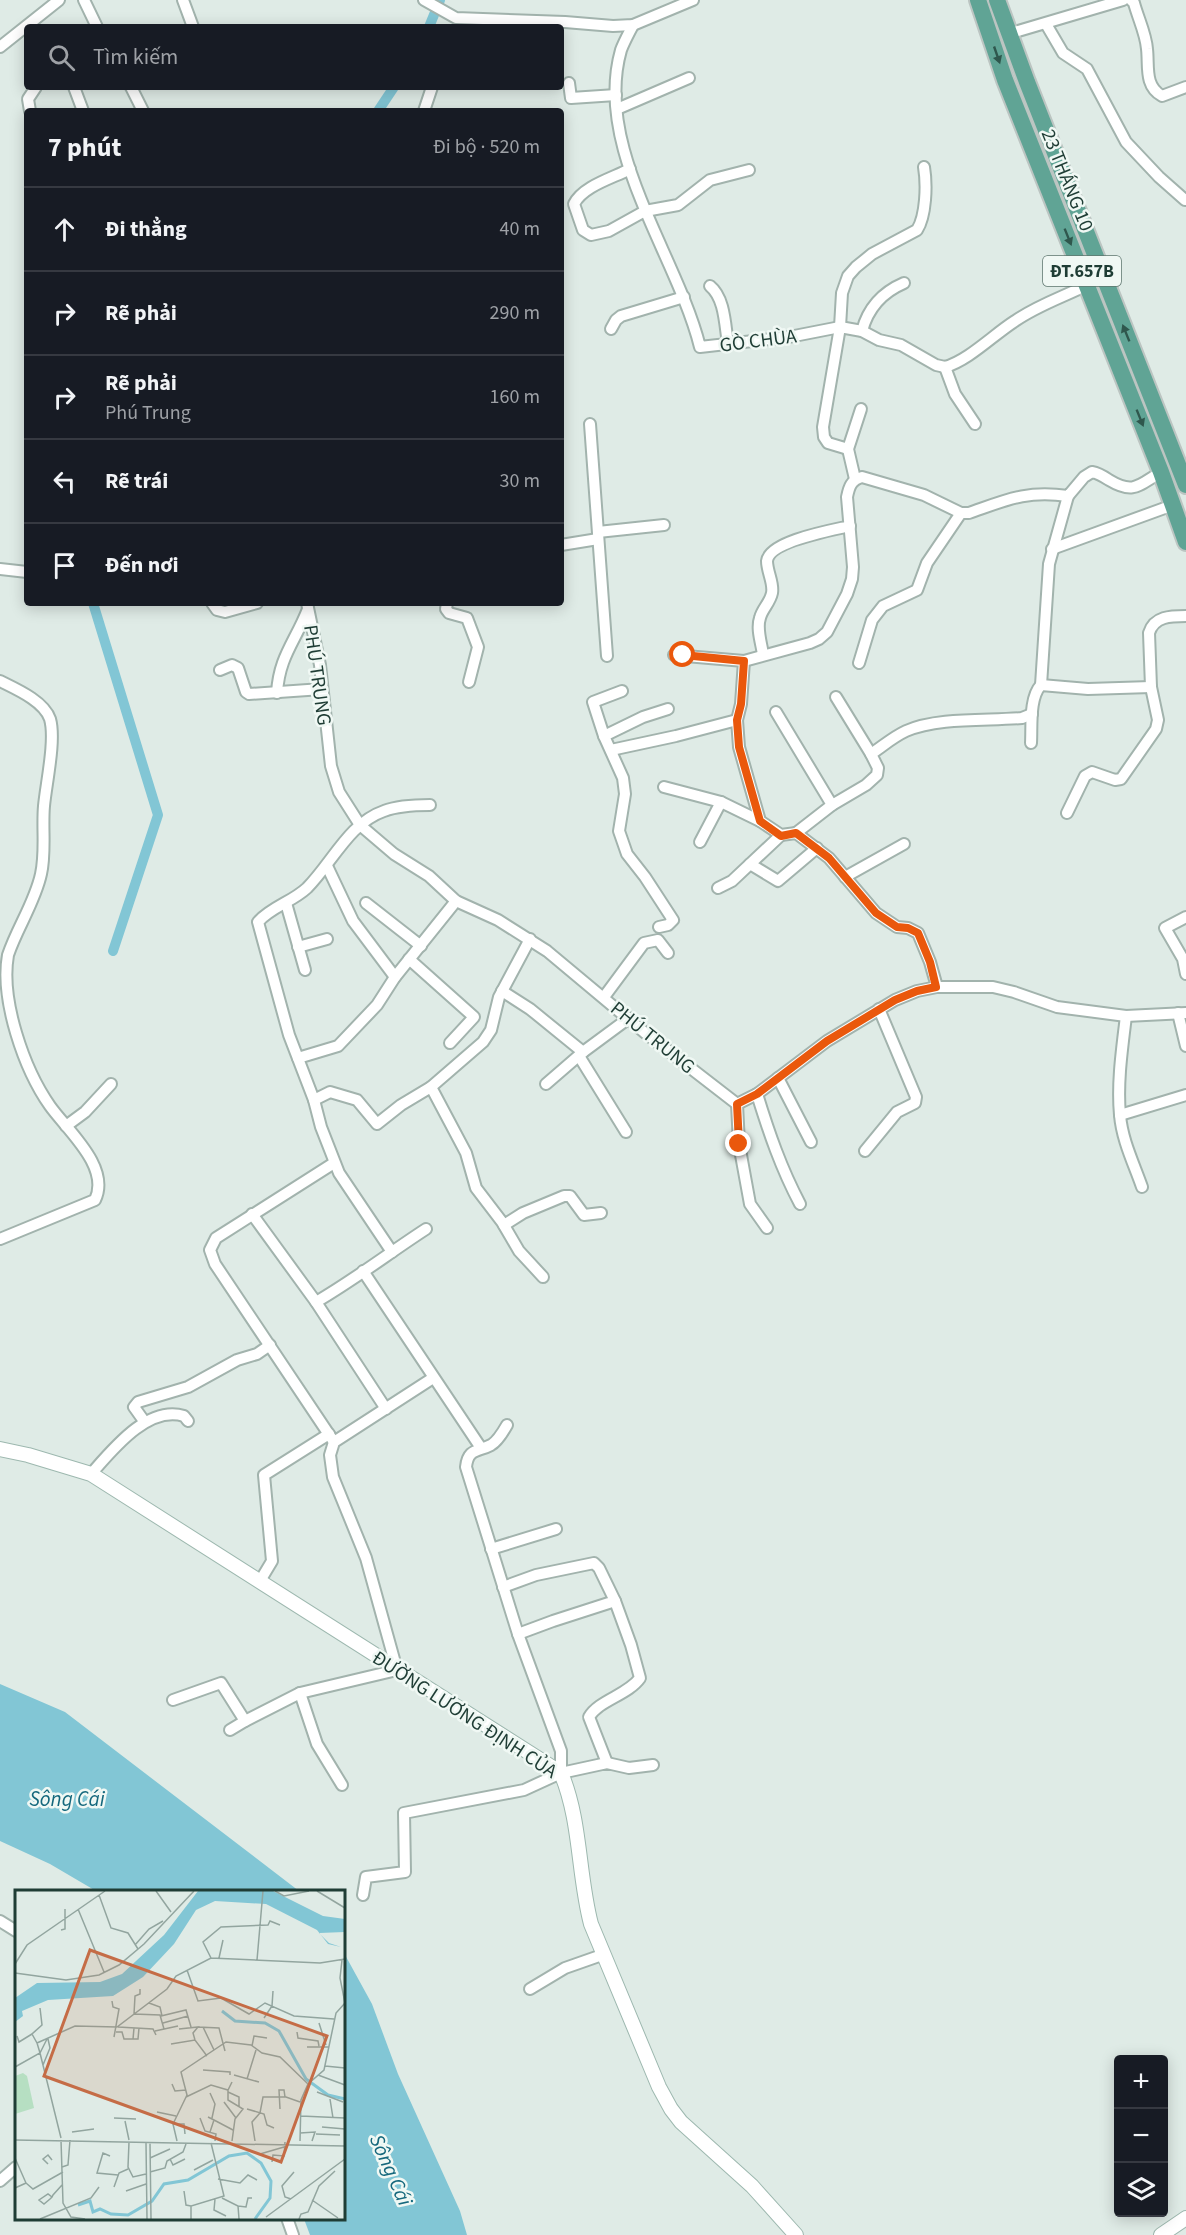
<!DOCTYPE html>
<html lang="vi">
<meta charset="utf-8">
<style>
body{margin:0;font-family:"Source Sans 3",sans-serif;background:#20242c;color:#f1f3f6}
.controls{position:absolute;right:18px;bottom:18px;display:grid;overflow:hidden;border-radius:6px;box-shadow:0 3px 15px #0003}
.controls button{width:54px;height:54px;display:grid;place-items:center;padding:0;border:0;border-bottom:2px solid #363941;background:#171b24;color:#f1f3f6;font:30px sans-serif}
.stop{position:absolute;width:18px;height:18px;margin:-14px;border:4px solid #ea580c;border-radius:50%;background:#fff}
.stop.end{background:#ea580c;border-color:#fff;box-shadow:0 2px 6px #0008}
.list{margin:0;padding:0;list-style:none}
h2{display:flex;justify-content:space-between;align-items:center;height:78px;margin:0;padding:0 24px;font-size:26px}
h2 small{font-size:20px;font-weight:400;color:#9ea1a6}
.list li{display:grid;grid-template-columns:39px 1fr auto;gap:18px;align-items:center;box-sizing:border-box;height:84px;padding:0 24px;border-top:2px solid #363941}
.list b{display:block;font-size:22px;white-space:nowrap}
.list p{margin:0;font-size:20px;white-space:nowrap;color:#9ea1a6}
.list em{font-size:20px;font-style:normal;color:#9ea1a6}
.icon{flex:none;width:33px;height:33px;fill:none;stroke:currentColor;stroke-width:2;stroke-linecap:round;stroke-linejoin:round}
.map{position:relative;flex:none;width:1186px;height:2235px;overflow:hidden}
.search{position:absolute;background:#171b24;box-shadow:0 3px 15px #0003;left:24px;top:24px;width:540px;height:66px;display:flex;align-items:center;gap:15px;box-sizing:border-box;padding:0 21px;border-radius:6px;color:#9ea1a6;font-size:22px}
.panel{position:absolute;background:#171b24;box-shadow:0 3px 15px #0003;left:24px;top:108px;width:540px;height:498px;border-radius:6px}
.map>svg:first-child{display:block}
</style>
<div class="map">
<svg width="1186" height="2235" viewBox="0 0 1186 2235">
<rect width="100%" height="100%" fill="#dfebe6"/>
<g fill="#82c6d5">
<polygon points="0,1684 65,1712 299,1891 96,1891 50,1864 0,1841"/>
<polygon points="344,1953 372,2004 398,2074 460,2211 467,2235 310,2235 304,2219 344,2218"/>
</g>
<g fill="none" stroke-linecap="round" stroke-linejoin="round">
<g stroke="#82c6d5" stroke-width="10">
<polyline points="429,27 440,0"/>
<polyline points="378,111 394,87"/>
<polyline points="93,603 158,815 113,951"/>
</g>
<g stroke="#a2b3ad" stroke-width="14">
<g id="street">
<polyline points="84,0 97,27"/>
<polyline points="183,0 193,27"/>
<polyline points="424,0 456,18 565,22 613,26 633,25 693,0"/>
<path d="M1131 0 1134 3C1138 18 1146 34 1147 49 1149 66 1144 86 1162 96L1186 87"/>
<polyline points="1046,24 1063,53 1087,69 1126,142 1159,177 1185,200"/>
<path d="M633 25C629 33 624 42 621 50 593 148 677 255 700 347L789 337 840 327 862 331 879 340 901 345 936 365 945 367C969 360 993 335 1015 321 1038 305 1063 297 1087 285"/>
<polyline points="1008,34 1123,0"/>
<polyline points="0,47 59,0"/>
<polyline points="569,83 571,98 616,95"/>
<polyline points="74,87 83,111"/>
<polyline points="131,87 143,111"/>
<polyline points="617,109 689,78"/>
<polyline points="30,111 28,99 36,87"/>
<polyline points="424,111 432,87"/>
<path d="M630 169C613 178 583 186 574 204L583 230 591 235 609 231 645 211 678 205 710 180 749 170"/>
<path d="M710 286C725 298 725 326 728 344"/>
<polyline points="611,329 616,320 621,316 684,297"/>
<path d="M862 331C868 308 883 292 904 283"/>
<polyline points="945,367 955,394 975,424"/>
<polyline points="590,424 607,656"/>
<path d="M848 449 828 443 824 437 823 427 840 327 842 293 848 276 856 267 872 254 917 230C926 216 927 185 924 167"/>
<polyline points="855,479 848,449 861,409"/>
<polyline points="598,532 664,525"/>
<polyline points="561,545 598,539"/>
<polyline points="1052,549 1173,505"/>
<polyline points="0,569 27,572"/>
<polyline points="212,603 217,610 225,612 257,603"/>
<polyline points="307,603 320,665 331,766 339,792 360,825 394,854 429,876 456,901 498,920 547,951 644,1032 737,1104 757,1094 827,1041 895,1000 917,991 937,987 993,987 1014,992 1057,1007 1126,1016 1186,1013"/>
<polyline points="447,603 446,609 449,613 467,618 478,647 469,682"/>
<polyline points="674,655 744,661 741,704 737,720 739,747 760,821 781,835 796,833 829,858 876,913 897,927 908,928 918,933 930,962 937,987"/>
<path d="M763 655C762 645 756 629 760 618 762 609 770 603 772 593 774 583 767 572 767 561 769 541 833 530 850 526"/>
<path d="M744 661 810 643 819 639 827 632 847 594 852 579 853 567 847 497C849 487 851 480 862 477L924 495 961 513H969C1006 500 1026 490 1068 496L1084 477 1092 472C1098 473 1103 476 1109 480 1134 495 1139 485 1161 472"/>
<polyline points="859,663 872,620 883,606 917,590 927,563 961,513"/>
<polyline points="220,670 232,665 238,668 246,692 249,694 322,689"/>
<path d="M0 681C16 689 44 701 50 719 56 740 46 784 44 806 42 828 46 852 41 874 35 902 17 928 8 955 0 1000 24 1069 50 1106 67 1130 111 1167 95 1200L0 1239"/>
<polyline points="1041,685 1049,564 1068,496"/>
<polyline points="622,691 593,702 604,736 623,778 625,794 619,831 627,854 645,877 673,920 668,925 659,927"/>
<path d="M277 693C279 657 295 642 308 609"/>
<polyline points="836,697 871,754"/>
<polyline points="776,712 832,805 796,833"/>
<polyline points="604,736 643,717 668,709"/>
<path d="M1031 743C1032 726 1029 698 1041 685L1088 689 1151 687"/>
<polyline points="611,750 676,736 737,720"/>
<polyline points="664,787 721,802 760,821"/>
<path d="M832 805 866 785 877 775 878 768 871 754C883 746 893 737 906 731 938 717 987 721 1022 718L1032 714"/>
<path d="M1067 813 1085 776 1092 772 1115 780 1121 779 1156 729 1158 720 1151 687 1149 633C1154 616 1171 616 1186 616"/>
<polyline points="700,842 721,802"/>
<polyline points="750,864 778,881 817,848"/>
<polyline points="327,866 353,921 395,977"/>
<polyline points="845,877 904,844"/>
<polyline points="718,888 732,881 781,835"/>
<polyline points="286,903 305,970"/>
<polyline points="366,903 421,946"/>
<polyline points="1186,917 1165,928 1183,959 1186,974"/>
<polyline points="530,939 499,997 491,1030 483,1042 431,1087 466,1153 476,1188 502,1222 519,1251 543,1277"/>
<polyline points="298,947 327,939"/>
<polyline points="409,959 474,1017 450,1043"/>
<polyline points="502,991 530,1009 583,1052"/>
<polyline points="604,997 644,943 658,940 668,953"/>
<polyline points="1178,1013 1186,1046"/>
<path d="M1126 1016C1122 1049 1117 1083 1120 1115 1122 1140 1134 1164 1142 1187"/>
<polyline points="579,1056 626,1132"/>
<polyline points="298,1058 338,1046 377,1005 395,977 456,901"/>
<polyline points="778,1078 811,1142"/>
<polyline points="546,1084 583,1052 629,1018"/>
<path d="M757 1094C769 1133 781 1168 800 1204"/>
<path d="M314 1100 289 1035 258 922C271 907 292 902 307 888 332 863 349 823 384 811 397 806 416 805 430 805"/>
<polyline points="737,1104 739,1144 750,1204 767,1228"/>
<polyline points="1120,1115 1186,1095"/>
<polyline points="66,1126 85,1112 111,1084"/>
<polyline points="865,1151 897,1112 915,1103 916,1097 879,1009"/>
<polyline points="334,1163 216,1238 210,1250 215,1264 334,1442"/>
<polyline points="252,1214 316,1302 386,1409"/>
<polyline points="504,1225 523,1213 564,1196 570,1196 584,1215 601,1213"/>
<polyline points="392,1252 339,1173 321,1127 314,1100 330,1092 357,1100 377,1124 401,1105 431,1087"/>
<polyline points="363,1271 481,1448"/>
<path d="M316 1302C354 1280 389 1253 426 1229"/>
<polyline points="144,1421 134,1407 138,1402 188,1387 237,1360 257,1354 270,1345"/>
<path d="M507 1425C503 1432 498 1441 491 1445 478 1452 468 1448 466 1467L518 1634 561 1751V1773"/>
<path d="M91 1474C113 1449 148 1405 184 1416L188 1421"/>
<polyline points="491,1549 556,1529"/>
<polyline points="260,1581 272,1561 264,1475 329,1434"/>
<polyline points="503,1587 536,1575 594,1563 599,1568 615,1601 553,1621 518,1634"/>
<polyline points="300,1693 317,1744 342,1785"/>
<polyline points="173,1700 221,1683 245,1721 300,1693 397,1670 366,1558 333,1477 330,1455 334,1442 433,1378"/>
<polyline points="230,1730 245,1721"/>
<path d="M607 1763 589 1717C599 1700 628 1695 640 1678L631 1645 615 1601"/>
<polyline points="363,1895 366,1877 405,1872 404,1813 524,1790 561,1773 607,1763 629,1768 653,1765"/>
<polyline points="0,1921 16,1931"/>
<polyline points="530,1989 565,1968 602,1955"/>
<polyline points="0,2181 16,2167"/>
<polyline points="287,2218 293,2235"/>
</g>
</g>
<g stroke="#9db8af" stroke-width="16">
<g id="secondary">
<path d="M0 1449 28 1455 91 1474 561 1773C581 1820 578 1875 591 1924L659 2087 671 2109 681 2122 752 2186 796 2235"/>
<polyline points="1161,2235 1186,2218"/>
</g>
</g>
<g stroke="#bcc5c2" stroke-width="20">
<g id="primary">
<polyline points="978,0 1005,80 1161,472 1186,542"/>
<polyline points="997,0 1027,82 1186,485"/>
</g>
</g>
<use href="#street" stroke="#fff" stroke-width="10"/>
<use href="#secondary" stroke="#fff" stroke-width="14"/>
<use href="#primary" stroke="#60a495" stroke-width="16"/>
</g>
<defs><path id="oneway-solid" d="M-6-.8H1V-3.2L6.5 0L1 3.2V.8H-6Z" transform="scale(1.5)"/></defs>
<g fill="#2f574d">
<use href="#oneway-solid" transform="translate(997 55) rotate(71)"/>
<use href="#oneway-solid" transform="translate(1068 237) rotate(68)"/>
<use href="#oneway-solid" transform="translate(1126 333) rotate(-112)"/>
<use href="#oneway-solid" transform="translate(1140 418) rotate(68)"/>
</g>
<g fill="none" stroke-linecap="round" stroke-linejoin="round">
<polyline stroke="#ea580c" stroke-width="8" points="683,655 744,661 741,704 737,720 739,747 760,821 781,836 796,833 829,858 876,913 897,927 908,928 918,933 930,962 936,987 917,991 895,1000 827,1041 757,1094 737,1104 739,1144"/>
</g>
<g text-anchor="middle" stroke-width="5" stroke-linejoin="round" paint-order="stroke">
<rect fill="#f0f8f4" stroke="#5e756e" stroke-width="1.5" x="1043" y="256" width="78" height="30" rx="4.5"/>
<g font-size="18" font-weight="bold" fill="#1f3d35">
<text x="1082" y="277">ĐT.657B</text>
</g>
<g font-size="20" fill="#1f3d35" stroke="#f0f8f4">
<text transform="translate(1068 180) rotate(68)" y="7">23 THÁNG 10</text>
<text transform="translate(758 340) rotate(-7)" y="7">GÒ CHÙA</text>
<text transform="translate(318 675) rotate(82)" y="7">PHÚ TRUNG</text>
<text transform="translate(653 1037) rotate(39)" y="7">PHÚ TRUNG</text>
<text transform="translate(465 1714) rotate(33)" y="7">ĐƯỜNG LƯƠNG ĐỊNH CỦA</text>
</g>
<g font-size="21" font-style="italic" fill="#15687d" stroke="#f0f8f4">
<text x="67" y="1806">Sông Cái</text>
<text transform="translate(391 2170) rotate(66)" y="7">Sông Cái</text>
</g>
</g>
<g transform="translate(15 1890)">
<rect width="330" height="330" fill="#dfebe6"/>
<path d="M8 183 12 186 19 218 0 224V186Z" fill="#b6dfc2"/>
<path d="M183 1H258L308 26 330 29V42L304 43 314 53 326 57 313 54 302 40 251 14 200 11 181 20 159 54 128 87 98 106 33 110 7 121 8 126 0 132V108L22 93 85 92 107 84 149 45Z" fill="#82c6d5"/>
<path fill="none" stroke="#82c6d5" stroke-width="3" d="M207 121 220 131 250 133 264 141 291 189 313 205 330 209M63 315 75 311 78 322 85 319 96 324 113 325 137 311 149 294 173 290 214 266 232 263 246 273 256 291 255 308 240 329"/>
<path fill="none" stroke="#92a59f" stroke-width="1.5" d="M141 1 156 22M260 1 269 6 294 1M302 1 330 18M84 5 96 38 113 43 123 59M63 19 89 82M46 40 50 39V19M120 55 134 39 148 31M196 68 188 52 206 37 253 35 255 31 265 35M204 68 208 50M242 70 248 1M0 74 12 55 90 1M172 80 183 111 206 108 234 124 250 113 279 126 319 129M0 83 51 90 84 85 104 75 129 54 179 1M125 99V104L120 106 119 124 145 125 149 139M97 111 98 117 104 119 99 147M134 113 145 117 147 126M146 126 171 120 176 137M249 128 257 116 258 101M148 133 173 126M304 133 311 155M103 137 138 139 141 145M183 137 204 138 210 161M188 137 199 160M119 138 118 149H123L124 138M164 139 183 137 178 143 180 150M140 141 163 136M101 142H107L109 149H118M282 142 283 148 303 151 304 156M2 146 4 152 17 144M32 149 25 163 46 248M22 153 17 144 27 135 25 118M156 154 180 150 192 166M237 156 239 146 252 148M292 157H314M28 175 35 158 33 149M310 176 330 178M0 177 25 163 22 153 60 136 102 137 152 99 161 86 196 68 305 73 330 69M188 180 215 182V185M219 185 244 192M303 185 330 195M232 189 241 160M157 194 160 201 171 200M213 200V210L228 219 220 229 217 251M213 202 224 207V216M302 202 328 212M195 203 200 214 197 228M171 207 196 195 213 200 217 192M315 209 318 228M209 212 221 228M232 219 249 224 252 235 259 238M265 219 264 200H269L270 207M142 222 161 226M286 226 330 228M193 227 199 230 195 242M99 228 121 229M185 228 190 241 201 244 200 251M199 230 218 240M110 231 114 250M158 234H169L170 244M307 237 330 239M57 242 79 239M285 243 300 242 297 251M301 244 325 245M0 250 330 256M46 250 48 313 56 327 70 329M162 251 158 234 172 205 166 182 211 152 236 155 247 163 265 167 293 194M240 251 237 232 245 223 248 207H271L285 212M285 251 286 210 293 194 309 180 321 123 330 113 325 88 327 70M114 252 113 277 118 287 131 284M131 253 132 329M135 253 136 329M245 264 269 257M95 266 88 263 82 283 103 285M0 268 11 293 0 298M135 268 155 259M155 269 158 275 170 269M257 272 258 265 269 266 270 252M33 274 28 269 33 265 37 270M47 277 53 275 55 250M179 280 198 270M135 282 150 278 152 271 168 262 171 254M203 289 225 293 233 285 242 290M11 293 18 299 48 282M99 297 104 283 113 279M111 301 131 294M169 301 171 315 176 316M37 307 33 304 24 310 29 314 35 309 37 307 38 305 47 295M207 308 223 316 224 329M200 309 199 320 211 326M276 309 270 307 267 296 279 282M297 310 323 328M223 316 231 317 233 308H237M251 327 330 269M25 329 76 308 84 297M176 329V316L209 306 196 253M284 329 286 324 293 322 304 296 320 281"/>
<path fill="#c56c46" fill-opacity="0.15" stroke="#c56c46" stroke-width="3" d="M75 60 312 146 266 272 29 186Z"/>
<rect width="330" height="330" fill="none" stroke="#1f3d35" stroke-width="3"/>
</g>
</svg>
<div class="controls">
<button>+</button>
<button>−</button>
<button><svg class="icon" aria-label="layers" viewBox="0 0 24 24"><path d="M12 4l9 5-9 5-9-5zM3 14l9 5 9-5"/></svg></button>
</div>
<div class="stop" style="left:683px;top:655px"></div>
<div class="stop end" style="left:739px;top:1144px"></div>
<div class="search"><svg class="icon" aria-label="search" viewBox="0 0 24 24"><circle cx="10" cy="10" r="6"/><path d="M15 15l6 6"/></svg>Tìm kiếm</div>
<section class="panel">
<h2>7 phút<small>Đi bộ · 520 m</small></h2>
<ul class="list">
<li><svg class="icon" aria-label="ahead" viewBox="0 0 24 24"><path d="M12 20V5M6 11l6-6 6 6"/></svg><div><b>Đi thẳng</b></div><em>40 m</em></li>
<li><svg class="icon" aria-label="right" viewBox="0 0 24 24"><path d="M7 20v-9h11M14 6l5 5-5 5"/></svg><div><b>Rẽ phải</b></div><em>290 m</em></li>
<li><svg class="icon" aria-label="right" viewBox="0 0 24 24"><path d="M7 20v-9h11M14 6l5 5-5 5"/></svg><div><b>Rẽ phải</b><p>Phú Trung</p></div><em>160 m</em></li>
<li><svg class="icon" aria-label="left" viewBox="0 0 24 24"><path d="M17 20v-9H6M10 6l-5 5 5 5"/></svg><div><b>Rẽ trái</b></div><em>30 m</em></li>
<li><svg class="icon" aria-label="arrive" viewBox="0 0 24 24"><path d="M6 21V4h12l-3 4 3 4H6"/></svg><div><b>Đến nơi</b></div></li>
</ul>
</section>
</div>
